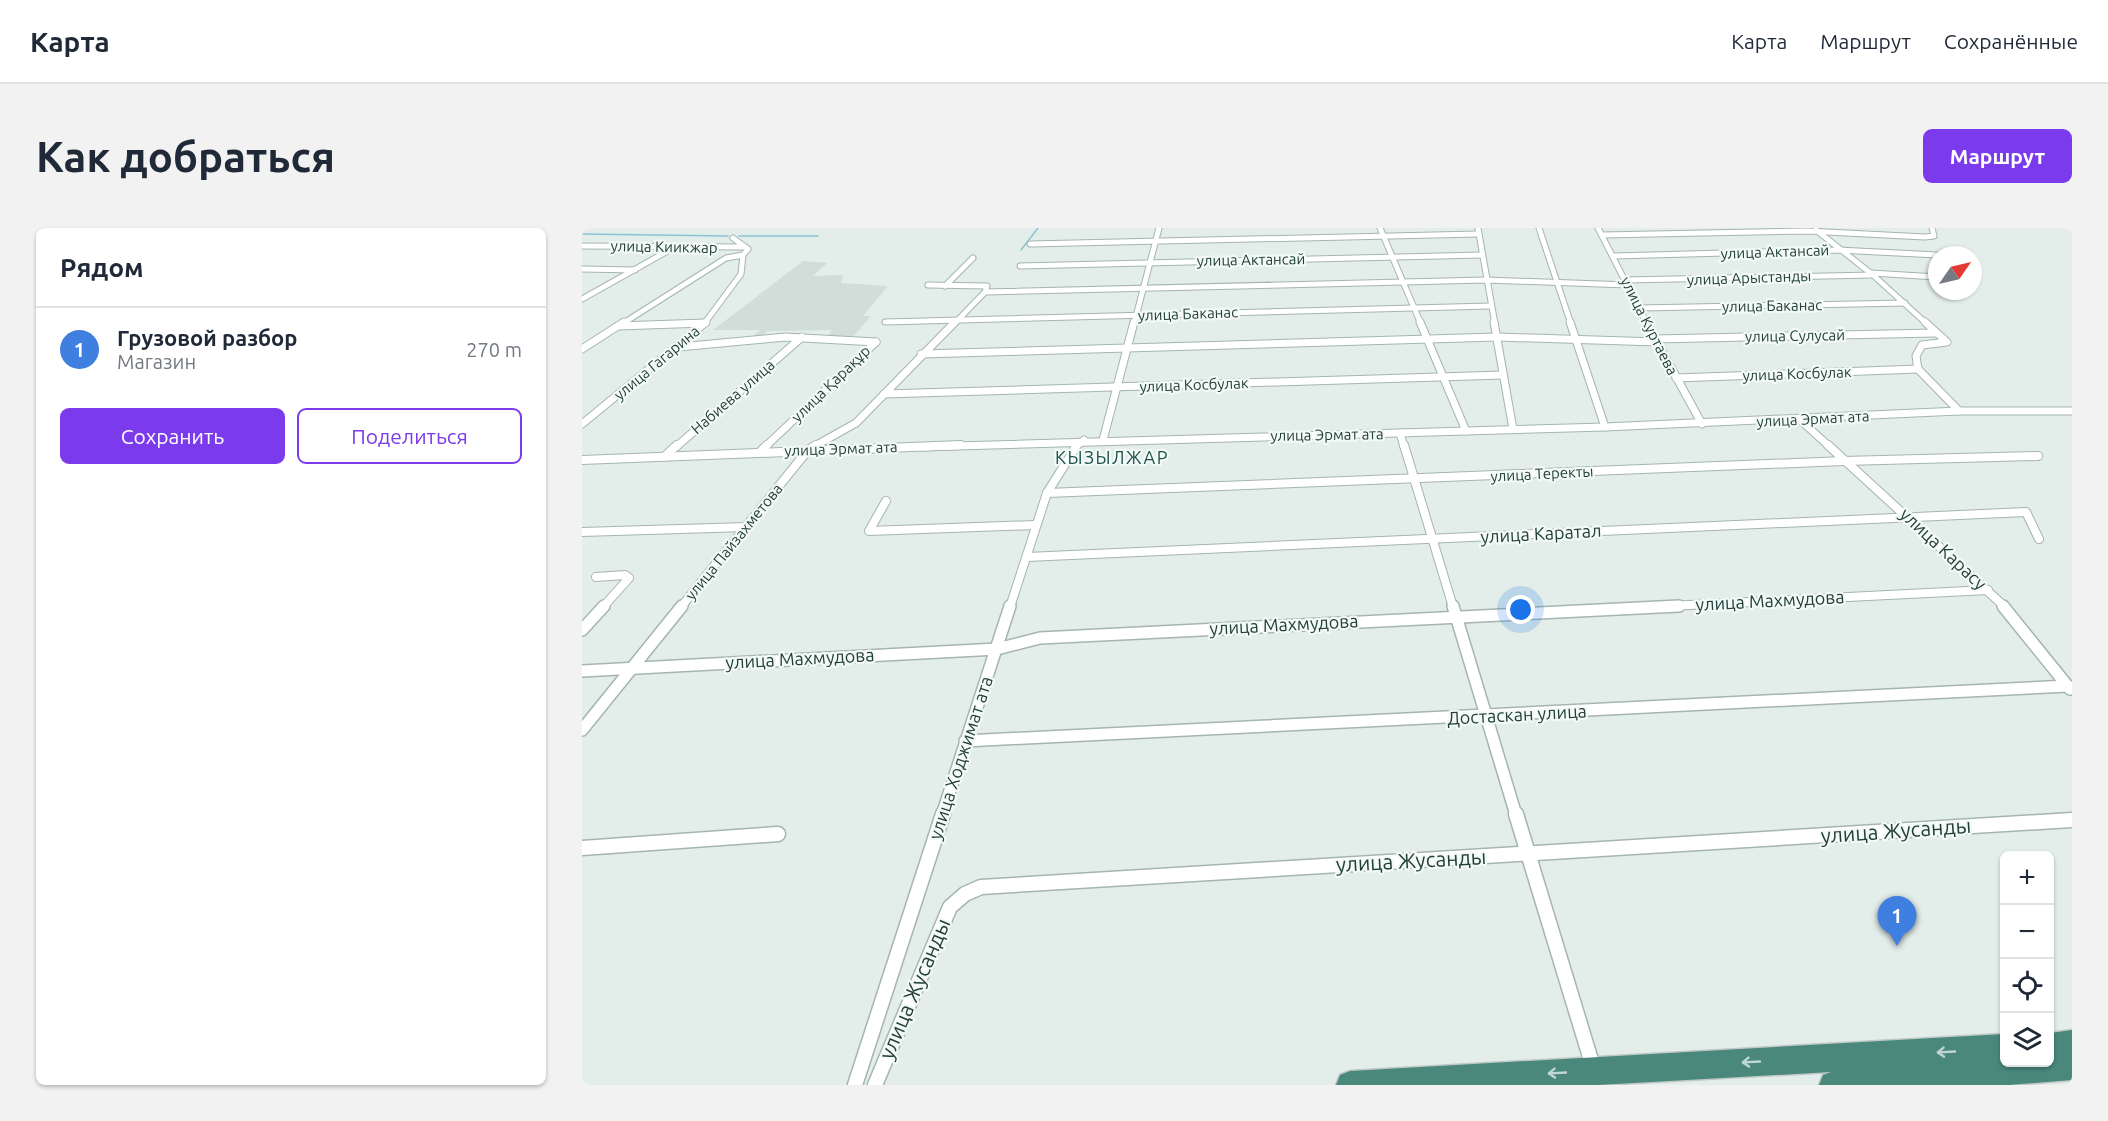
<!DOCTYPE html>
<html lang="ru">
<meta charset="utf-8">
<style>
body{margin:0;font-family:Ubuntu,sans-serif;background:#f2f2f3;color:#1f2937}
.controls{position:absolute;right:18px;bottom:18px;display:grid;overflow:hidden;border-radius:9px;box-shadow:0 2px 4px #0004}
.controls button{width:54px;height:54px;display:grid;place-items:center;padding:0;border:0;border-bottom:2px solid #e0e1e3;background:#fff;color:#1f2937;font:30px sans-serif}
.compass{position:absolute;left:1346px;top:18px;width:54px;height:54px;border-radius:50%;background:#fff;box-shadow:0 2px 4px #0004;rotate:56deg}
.you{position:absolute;left:939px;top:382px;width:21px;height:21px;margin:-15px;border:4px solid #fff;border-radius:50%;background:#1a73e8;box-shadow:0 0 0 9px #1a73e833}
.badge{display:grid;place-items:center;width:39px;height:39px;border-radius:50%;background:#7c3aed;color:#fff;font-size:20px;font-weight:700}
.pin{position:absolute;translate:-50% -50px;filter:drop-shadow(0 2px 3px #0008)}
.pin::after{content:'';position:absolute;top:32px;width:21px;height:18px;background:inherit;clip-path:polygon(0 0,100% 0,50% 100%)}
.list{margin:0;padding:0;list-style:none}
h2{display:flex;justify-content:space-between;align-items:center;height:78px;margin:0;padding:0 24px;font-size:26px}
h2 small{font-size:20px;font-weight:400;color:#747a83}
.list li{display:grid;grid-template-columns:39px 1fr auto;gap:18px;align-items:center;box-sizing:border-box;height:84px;padding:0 24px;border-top:2px solid #e0e1e3}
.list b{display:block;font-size:22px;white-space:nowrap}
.list p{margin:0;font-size:20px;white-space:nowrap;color:#747a83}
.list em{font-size:20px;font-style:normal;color:#747a83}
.actions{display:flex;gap:12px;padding:18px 24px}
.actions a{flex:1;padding:14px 0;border:2px solid #7c3aed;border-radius:9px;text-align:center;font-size:21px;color:#7c3aed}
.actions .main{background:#7c3aed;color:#fff}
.icon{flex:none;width:33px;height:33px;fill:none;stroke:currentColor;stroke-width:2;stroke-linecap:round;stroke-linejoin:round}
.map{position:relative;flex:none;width:1490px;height:857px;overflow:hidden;border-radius:9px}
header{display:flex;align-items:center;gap:36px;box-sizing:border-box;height:84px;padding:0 30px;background:#fff;border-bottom:2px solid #e0e1e3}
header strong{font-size:28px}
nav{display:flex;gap:33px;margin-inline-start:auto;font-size:21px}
.intro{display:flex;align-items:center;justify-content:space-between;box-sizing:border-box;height:144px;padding:0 36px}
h1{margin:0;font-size:42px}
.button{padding:15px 27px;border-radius:9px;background:#7c3aed;color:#fff;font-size:21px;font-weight:700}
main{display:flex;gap:36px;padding:0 36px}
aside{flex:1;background:#fff;border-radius:9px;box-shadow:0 2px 4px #0004}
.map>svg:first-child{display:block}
</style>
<header>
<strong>Карта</strong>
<nav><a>Карта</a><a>Маршрут</a><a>Сохранённые</a></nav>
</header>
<div class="intro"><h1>Как добраться</h1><a class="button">Маршрут</a></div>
<main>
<aside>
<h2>Рядом<small></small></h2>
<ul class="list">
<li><span class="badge" style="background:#3f7fe0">1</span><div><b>Грузовой разбор</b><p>Магазин</p></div><em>270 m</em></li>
</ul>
<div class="actions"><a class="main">Сохранить</a><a>Поделиться</a></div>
</aside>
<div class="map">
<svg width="1490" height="857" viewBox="0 0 1490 857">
<rect width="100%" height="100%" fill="#e3ede9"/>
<polygon fill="#d1ddd8" points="221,33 245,35 231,48 261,47 259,55 306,58 281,88 289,88 270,110 246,108 250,102 186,103 179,109 169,110 178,102 131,102"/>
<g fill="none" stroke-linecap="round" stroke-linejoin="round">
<g stroke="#8ac4d3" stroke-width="1.5">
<polyline points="0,6 146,8"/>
<polyline points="157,8 236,8"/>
<polyline points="439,22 456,0"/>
</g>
<g stroke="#a5b5b1" stroke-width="7">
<g id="minor-far4">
<polyline points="798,0 839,96"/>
<polyline points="896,0 913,96"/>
<polyline points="957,0 989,96"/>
<polyline points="1016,0 1065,96"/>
<polyline points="1234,2 1291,47 1345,96"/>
<polyline points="1020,7 1225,3 1343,9 1352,8 1350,0"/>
<polyline points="448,16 896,6"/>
<polyline points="0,18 163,19"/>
<polyline points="1032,28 1256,22 1355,27"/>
<polyline points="438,38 900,27"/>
<polyline points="0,41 53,42"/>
<polyline points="1289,45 1355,49"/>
<polyline points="1043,52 1291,47"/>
<polyline points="346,57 405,58 403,64 372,96"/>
<polyline points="363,58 391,30"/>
<polyline points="403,64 904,52 1046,57"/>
<polyline points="0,71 91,20"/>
<polyline points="1058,80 1323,75"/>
<polyline points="303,94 908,78"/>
<polyline points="40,96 144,30 161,27"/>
<polyline points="104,96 123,95"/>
<polyline points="122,96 159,46 161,27 166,21 151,10"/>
<polyline points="552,96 577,0"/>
</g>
</g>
<g stroke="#a5b5b1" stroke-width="9">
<g id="minor-far3">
<polyline points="838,94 884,203"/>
<polyline points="912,94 931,201"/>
<polyline points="988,94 1023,199"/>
<polyline points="1064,94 1120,196"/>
<polyline points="1343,94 1365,114 1340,117 1334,128 1336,141 1377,183"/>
<polyline points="36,98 123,95"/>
<polyline points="1073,111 1353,105"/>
<polyline points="97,119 203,109 294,114"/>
<polyline points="0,121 42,94"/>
<polyline points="339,126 915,109 1075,114"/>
<polyline points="1094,150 1336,141"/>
<polyline points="302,166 921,147"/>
<polyline points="1217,191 1248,219"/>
<polyline points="0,196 124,94"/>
<polyline points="818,205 822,219"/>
<polyline points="521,212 552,94"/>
<polyline points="94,219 220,109"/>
<polyline points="183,219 294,114"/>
<polyline points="231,219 274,195 373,94"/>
<polyline points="340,219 1023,199 1377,183 1490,183"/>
<polyline points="493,219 502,212"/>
</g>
</g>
<g stroke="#a5b5b1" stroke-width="10">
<g id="minor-far2">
<polyline points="822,217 871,379"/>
<polyline points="1246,217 1423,379"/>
<polyline points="178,224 185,217"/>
<polyline points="82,229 95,217"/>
<polyline points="0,232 379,217"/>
<polyline points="465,265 1262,233 1456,228"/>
<polyline points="304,273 287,303 453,297"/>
<polyline points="0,304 164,299"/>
<polyline points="445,329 1444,284 1457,311"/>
<polyline points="14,349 43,347 47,350 21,379"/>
<polyline points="99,379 226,222 234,217"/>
<polyline points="428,379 465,265 495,217"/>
<polyline points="1067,379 1406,362"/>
</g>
</g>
<g stroke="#a5b5b1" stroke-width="14">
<g id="minor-far1">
<polyline points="871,378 934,587"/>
<polyline points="1421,378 1488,461"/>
<polyline points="0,402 22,378"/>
<polyline points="0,443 415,421 458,410 1097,378"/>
<polyline points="0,502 100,378"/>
<polyline points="383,513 1486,458"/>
<polyline points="360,587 428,378"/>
</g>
</g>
<g stroke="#a5b5b1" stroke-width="17">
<g id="minor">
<polyline points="934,586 1012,842"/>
<polyline points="0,620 196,606"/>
<polyline points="273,857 361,586"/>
<polyline points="293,857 368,679 383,666 399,659 1490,592"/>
</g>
</g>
<g stroke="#c1c9c8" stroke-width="3">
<polygon id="trunk" points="1490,802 1490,852 1427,857 1237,857 1241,847 1249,844 1016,857 754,857 758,847 768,843 1422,806 1422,834 1468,834 1468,805"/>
</g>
<use href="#minor-far4" stroke="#fff" stroke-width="5"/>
<use href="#minor-far3" stroke="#fff" stroke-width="7"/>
<use href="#minor-far2" stroke="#fff" stroke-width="8"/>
<use href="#minor-far1" stroke="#fff" stroke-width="11"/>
<use href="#minor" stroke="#fff" stroke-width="14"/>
<use href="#trunk" fill="#4a887c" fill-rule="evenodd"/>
</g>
<defs><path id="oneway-shaft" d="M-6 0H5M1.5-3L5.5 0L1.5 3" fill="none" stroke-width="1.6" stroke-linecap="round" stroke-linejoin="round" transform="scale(1.5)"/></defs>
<g stroke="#c0d7d2">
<use href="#oneway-shaft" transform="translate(1364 824) rotate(177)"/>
<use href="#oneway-shaft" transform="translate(1169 834) rotate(177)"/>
<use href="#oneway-shaft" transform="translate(975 845) rotate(177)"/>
</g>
<g text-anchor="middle" stroke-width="4.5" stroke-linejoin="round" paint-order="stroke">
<g font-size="15" fill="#223f39" stroke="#f3f9f7">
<text transform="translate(82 19) rotate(1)" y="5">улица Киикжар</text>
<text transform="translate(1193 24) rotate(-2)" y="5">улица Актансай</text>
<text transform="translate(669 32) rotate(-1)" y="5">улица Актансай</text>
<text transform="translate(1167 50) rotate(-2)" y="5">улица Арыстанды</text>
<text transform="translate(1190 78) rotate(-1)" y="5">улица Баканас</text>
<text transform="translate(606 86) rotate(-2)" y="5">улица Баканас</text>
<text transform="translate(1067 98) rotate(63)" y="5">улица Куртаева</text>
<text transform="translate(1213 108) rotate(-1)" y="5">улица Сулусай</text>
<text transform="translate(75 135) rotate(-40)" y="5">улица Гагарина</text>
<text transform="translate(1215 146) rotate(-2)" y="5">улица Косбулак</text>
<text transform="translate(249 156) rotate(-44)" y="5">улица Қарақұр</text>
<text transform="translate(612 157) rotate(-2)" y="5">улица Косбулак</text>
<text transform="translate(151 169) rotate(-41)" y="5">Набиева улица</text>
<text transform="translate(1231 191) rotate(-3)" y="5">улица Эрмат ата</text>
<text transform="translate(745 207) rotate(-1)" y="5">улица Эрмат ата</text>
<text transform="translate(259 221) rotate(-2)" y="5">улица Эрмат ата</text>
<text transform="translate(960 246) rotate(-3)" y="5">улица Теректы</text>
<text transform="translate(152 314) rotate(-51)" y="5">улица Пайзахметова</text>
</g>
<g font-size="18" letter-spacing="1.5" fill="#1d5248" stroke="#f3f9f7">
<text x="530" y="236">КЫЗЫЛЖАР</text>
</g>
<g font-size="18" fill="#223f39" stroke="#f3f9f7">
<text transform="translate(959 306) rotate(-3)" y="6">улица Каратал</text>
<text transform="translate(1361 321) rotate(43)" y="6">улица Карасу</text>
<text transform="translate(1188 373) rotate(-3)" y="6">улица Махмудова</text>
<text transform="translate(702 397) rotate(-3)" y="6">улица Махмудова</text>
<text transform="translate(218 431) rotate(-3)" y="6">улица Махмудова</text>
<text transform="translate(935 487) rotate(-3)" y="6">Достаскан улица</text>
<text transform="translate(379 530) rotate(-72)" y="6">улица Ходжимат ата</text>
</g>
<g font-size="21" fill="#223f39" stroke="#f3f9f7">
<text transform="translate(1314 603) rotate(-4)" y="7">улица Жусанды</text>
<text transform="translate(829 633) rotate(-3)" y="7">улица Жусанды</text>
<text transform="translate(333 761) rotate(-67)" y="7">улица Жусанды</text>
</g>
</g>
</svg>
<div class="controls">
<button>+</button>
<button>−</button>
<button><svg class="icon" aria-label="locate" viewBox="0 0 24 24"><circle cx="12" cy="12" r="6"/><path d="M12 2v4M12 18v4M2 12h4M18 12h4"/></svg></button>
<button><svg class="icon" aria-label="layers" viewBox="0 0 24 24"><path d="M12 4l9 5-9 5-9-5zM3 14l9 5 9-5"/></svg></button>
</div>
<svg class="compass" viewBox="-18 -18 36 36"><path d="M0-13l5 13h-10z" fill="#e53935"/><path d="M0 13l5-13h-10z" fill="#747a83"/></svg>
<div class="you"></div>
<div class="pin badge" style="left:1315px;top:718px;background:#3f7fe0">1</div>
</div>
</main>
